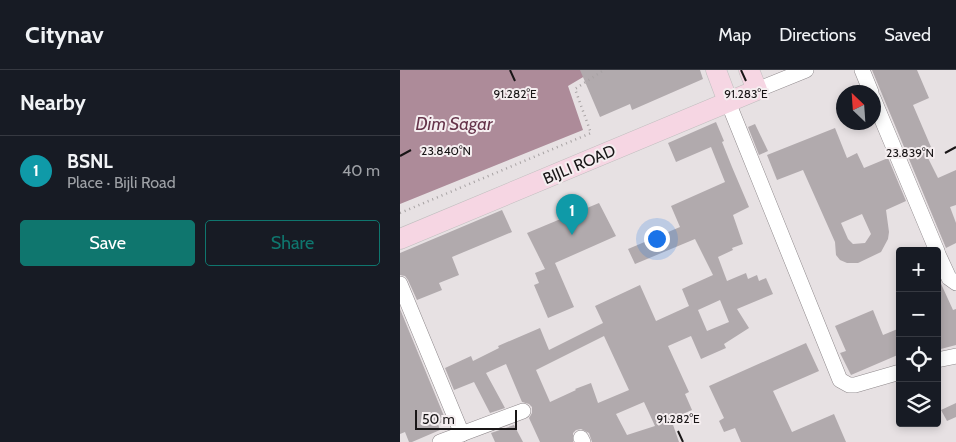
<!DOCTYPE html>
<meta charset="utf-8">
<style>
body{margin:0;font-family:Cabin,sans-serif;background:#20242c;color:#f1f3f6}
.controls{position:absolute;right:15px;bottom:15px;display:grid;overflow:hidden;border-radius:5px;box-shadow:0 2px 8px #0003}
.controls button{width:45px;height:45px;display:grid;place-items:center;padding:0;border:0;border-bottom:1px solid #363941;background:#171b24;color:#f1f3f6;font:25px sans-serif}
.compass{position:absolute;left:436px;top:15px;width:45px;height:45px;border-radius:50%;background:#171b24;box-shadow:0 2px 8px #0003;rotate:335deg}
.scale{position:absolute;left:15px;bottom:12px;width:102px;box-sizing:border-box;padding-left:5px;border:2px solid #191617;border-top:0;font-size:14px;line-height:18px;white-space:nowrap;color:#191617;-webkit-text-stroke:4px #f5eef0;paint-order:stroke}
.you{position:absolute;left:256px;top:168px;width:18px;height:18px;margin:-12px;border:4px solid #fff;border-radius:50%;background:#1a73e8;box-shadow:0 0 0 8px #1a73e833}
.badge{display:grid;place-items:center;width:32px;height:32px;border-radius:50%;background:#0f766e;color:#fff;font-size:16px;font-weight:700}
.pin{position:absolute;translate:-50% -41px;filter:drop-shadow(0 1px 2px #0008)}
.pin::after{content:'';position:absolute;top:26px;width:18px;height:15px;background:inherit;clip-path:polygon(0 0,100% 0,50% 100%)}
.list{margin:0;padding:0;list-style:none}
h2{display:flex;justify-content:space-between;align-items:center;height:65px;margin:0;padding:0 20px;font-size:21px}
h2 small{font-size:16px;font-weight:400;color:#9ea1a6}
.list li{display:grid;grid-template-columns:32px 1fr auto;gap:15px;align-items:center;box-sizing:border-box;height:70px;padding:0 20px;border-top:1px solid #363941}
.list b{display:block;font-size:19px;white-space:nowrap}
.list p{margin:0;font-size:16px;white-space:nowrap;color:#9ea1a6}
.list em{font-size:16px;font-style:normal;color:#9ea1a6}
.actions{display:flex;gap:10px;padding:15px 20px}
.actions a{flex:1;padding:11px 0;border:1px solid #0f766e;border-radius:5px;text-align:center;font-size:18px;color:#0f766e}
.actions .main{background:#0f766e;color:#fff}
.icon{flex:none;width:28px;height:28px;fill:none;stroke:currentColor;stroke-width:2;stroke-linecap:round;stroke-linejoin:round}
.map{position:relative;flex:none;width:556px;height:372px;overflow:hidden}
header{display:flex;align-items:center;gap:30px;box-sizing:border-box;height:70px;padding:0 25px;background:#171b24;border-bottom:1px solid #363941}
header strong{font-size:24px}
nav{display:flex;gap:28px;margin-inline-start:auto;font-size:18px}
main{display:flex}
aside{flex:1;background:#171b24}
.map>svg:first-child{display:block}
</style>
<header>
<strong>Citynav</strong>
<nav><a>Map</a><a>Directions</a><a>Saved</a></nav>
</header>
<main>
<aside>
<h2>Nearby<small></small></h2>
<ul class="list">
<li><span class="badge" style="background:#0f9aa8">1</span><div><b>BSNL</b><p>Place · Bijli Road</p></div><em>40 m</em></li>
</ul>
<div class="actions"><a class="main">Save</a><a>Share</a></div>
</aside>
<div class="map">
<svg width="556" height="372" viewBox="0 0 556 372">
<rect width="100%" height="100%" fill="#e7e1e3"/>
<polygon fill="#ad8b99" points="0,0 195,0 168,16 183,60 0,134"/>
<g fill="#b1aaad" fill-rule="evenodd">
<polygon points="180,0 300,0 303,9 232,40 230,34 200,47"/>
<polygon points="472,0 517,0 529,28 513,35 531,77 524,80 538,108 556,100 556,135 550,137 556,153 556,173 546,178"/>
<path d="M316 52 324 71 322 72 332 97 349 137 333 145 343 174 332 178 333 180 318 187 327 211 346 203 348 209 357 205 359 211 366 208 373 224 337 239 349 258 324 274 326 278 301 289 291 266 268 276 289 322 285 324 292 340 271 349 279 372H192L189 363 181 359 176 360 173 363V372H140L129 348 132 343V337L129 334 122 332 106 294 86 303 105 338 90 343 74 312 54 320 45 298 71 286 73 291 99 278 98 276 140 258 149 280 203 253 195 236 240 215 256 251 289 236 282 219 313 205 295 169 235 194 228 179 280 157 271 136 325 112 311 77 276 92 268 73ZM320 230 329 252 307 261 298 240ZM204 266 229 320 198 333 191 313 175 319 176 320 150 332 136 300ZM244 332 255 356 227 365 216 344Z"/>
<polygon points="355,54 368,81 359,85 348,57"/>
<path d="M435 58 447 88 457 83 464 98 488 88 506 131 486 140 489 162 488 169 481 182 458 193H447L440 190 436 185 435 172 403 100 377 110 367 85ZM462 144 471 164 465 173 453 174 448 169 441 153Z"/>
<polygon points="199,133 216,166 155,193 174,237 148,248 134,215 139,213 135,203 145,199 127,163"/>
<polygon points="102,140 112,162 52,187 59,205 39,213 42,220 17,230 8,210 5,206 0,205 0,183"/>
<polygon points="537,205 553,240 556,239 556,275 537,280"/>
<polygon points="0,239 46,351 38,354 40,360 12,372 9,372 5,362 0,364"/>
<polygon points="473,240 483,265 500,258 500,284 451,305 440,283 446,281 435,256"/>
<polygon points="406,273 419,301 373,321 392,362 434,344 446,372 341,372 335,358 324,362 319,351 324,348 309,316"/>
<polygon points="556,333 556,347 547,351 541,340"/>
<polygon points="114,355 123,372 95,372 91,363"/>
</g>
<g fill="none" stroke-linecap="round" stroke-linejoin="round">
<g stroke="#8f898c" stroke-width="16">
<g id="minor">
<polyline points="462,0 471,22"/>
<polyline points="357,20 406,0"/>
<polyline points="473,28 537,181"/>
<polyline points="328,32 440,310 449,315 455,315 500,302"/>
<polyline points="537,182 549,208 556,213"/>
<polyline points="0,214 62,364"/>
<polyline points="537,290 556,286"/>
<polyline points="181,368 183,372"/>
<polyline points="40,372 123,341"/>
</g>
</g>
<g stroke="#bfbebe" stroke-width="21">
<g id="major">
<polyline points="316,0 328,32"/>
<polyline points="0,169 357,20 349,0"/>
</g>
</g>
<polyline stroke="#a7a2a3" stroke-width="2.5" stroke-dasharray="1 4" stroke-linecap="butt" points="0,143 191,63 175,19 204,0"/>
<use href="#minor" stroke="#fff" stroke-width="15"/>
<use href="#major" stroke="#f6d6e3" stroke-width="20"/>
</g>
<path fill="none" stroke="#191617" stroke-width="2" d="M110 0 115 11M341 0 346 11M545 83 556 77M0 86 11 80M278 361 283 372"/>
<g text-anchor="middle" stroke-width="4" stroke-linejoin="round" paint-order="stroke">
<g font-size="16" fill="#191617" stroke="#f5eef0">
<text transform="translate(179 94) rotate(-23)" y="6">BIJLI ROAD</text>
</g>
<g font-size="18" font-style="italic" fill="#66354b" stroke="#f5eef0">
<text x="54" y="60">Dim Sagar</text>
</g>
</g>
<g font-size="12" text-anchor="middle" fill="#191617" stroke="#f5eef0" stroke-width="4" stroke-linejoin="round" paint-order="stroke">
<text x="115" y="28">91.282°E</text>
<text x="346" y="28">91.283°E</text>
<text x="46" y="85">23.840°N</text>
<text x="510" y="87">23.839°N</text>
<text x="278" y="353">91.282°E</text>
</g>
</svg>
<div class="controls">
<button>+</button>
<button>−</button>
<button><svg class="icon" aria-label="locate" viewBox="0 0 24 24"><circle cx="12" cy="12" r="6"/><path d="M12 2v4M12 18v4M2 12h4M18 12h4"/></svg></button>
<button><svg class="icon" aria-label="layers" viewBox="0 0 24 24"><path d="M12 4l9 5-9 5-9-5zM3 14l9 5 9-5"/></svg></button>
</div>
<svg class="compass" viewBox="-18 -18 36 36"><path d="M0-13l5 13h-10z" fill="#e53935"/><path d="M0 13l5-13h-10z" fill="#9ea1a6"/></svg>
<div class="scale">50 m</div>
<div class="you"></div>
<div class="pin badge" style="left:172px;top:165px;background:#0f9aa8">1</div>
</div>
</main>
